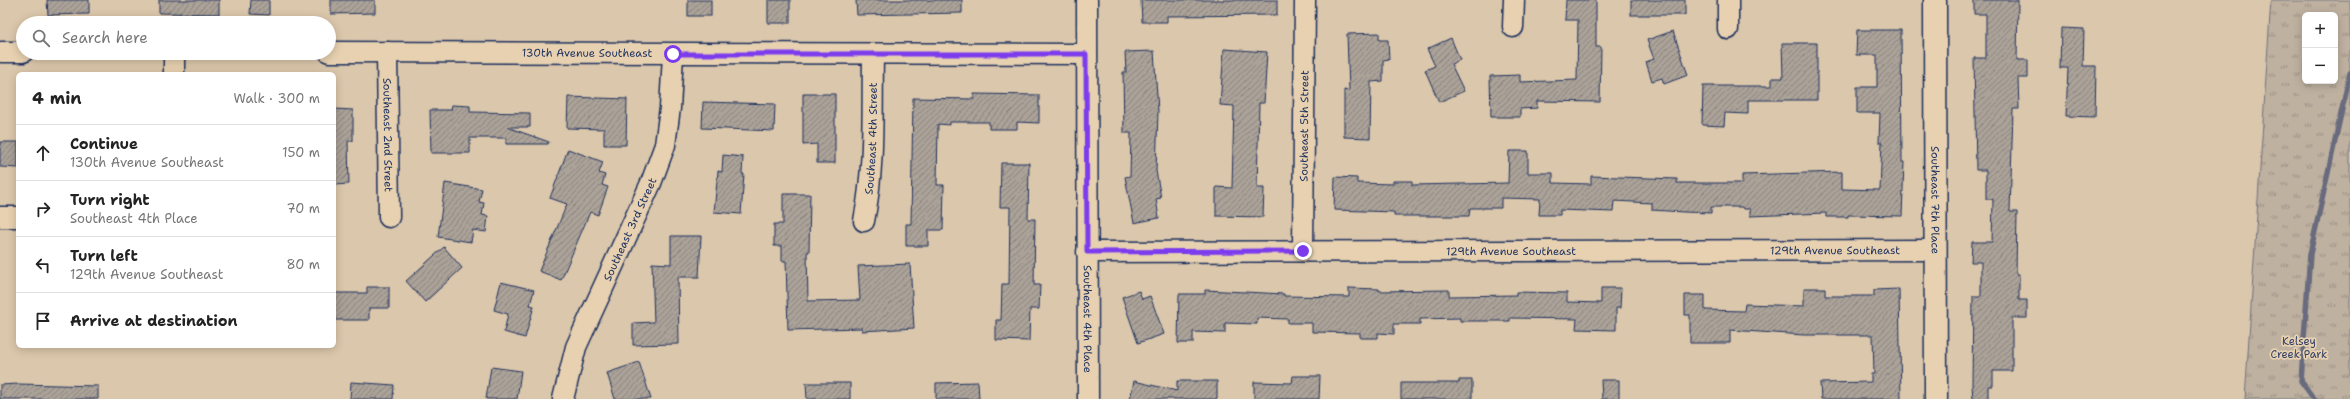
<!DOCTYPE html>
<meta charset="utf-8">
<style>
body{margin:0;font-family:"Shantell Sans",sans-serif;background:#f6f6f6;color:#222}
.controls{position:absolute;right:12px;top:12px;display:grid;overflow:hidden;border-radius:6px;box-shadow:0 2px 10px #0003}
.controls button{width:36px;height:36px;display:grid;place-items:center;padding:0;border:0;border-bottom:1px solid #e0e0e0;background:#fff;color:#222;font:20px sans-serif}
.stop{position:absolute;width:12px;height:12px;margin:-9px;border:3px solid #7c3aed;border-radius:50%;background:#fff}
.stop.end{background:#7c3aed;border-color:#fff;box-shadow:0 1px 4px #0008}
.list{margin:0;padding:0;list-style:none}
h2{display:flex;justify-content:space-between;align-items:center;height:52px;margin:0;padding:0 16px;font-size:17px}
h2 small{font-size:13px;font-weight:400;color:#767676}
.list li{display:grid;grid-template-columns:26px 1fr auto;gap:12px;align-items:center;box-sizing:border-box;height:56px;padding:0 16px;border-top:1px solid #e0e0e0}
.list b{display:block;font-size:15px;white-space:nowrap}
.list p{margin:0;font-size:13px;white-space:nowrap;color:#767676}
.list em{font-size:13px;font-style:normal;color:#767676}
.icon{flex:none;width:22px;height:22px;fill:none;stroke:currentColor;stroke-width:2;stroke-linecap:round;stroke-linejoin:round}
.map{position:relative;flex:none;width:2350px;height:399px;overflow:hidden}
.search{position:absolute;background:#fff;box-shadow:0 2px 10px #0003;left:16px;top:16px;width:320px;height:44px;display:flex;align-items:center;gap:10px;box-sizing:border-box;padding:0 14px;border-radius:22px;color:#767676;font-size:15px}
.panel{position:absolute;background:#fff;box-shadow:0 2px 10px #0003;left:16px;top:72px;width:320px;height:276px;border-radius:6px}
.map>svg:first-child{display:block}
</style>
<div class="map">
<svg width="2350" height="399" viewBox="0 0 2350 399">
<defs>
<pattern id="park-tufts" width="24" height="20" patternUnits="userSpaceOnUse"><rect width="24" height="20" fill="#bfb1a0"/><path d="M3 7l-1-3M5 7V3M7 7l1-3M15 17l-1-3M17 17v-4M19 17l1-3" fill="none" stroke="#9a9086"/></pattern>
<pattern id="building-hatch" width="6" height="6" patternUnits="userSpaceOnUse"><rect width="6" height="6" fill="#aba298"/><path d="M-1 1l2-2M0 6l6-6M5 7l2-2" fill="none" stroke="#8a847f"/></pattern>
</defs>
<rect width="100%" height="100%" fill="#dbc7ab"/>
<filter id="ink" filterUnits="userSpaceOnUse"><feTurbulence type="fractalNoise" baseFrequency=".025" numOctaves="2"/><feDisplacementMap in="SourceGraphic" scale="8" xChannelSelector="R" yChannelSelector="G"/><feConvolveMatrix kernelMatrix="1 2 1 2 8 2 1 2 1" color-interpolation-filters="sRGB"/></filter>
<g filter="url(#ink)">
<path fill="url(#park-tufts)" stroke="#6d707f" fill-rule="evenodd" d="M2271 0H2350V399H2245ZM2305 15H2335V81H2305Z"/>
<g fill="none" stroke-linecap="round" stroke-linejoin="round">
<polyline stroke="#676b7d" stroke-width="5.5" points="2314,399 2301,381 2310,254 2350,73"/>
</g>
<g fill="url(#building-hatch)" stroke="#1b2f5e">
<polygon points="47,0 89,0 89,14 48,15"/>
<polygon points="159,0 219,0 219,14 159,13"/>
<polygon points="251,0 269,0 269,15 250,14"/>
<polygon points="331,0 375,0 375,13 331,14"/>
<rect x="688" y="0" width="23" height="16"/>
<rect x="768" y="0" width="22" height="23"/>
<polygon points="856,0 962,0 962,13 857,15"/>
<polygon points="1141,0 1277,0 1277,15 1167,16 1167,22 1142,22"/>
<polygon points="1566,0 1596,0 1596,47 1601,47 1600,102 1537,101 1537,108 1520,109 1520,117 1491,117 1490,76 1520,75 1520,82 1577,80 1578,20 1565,20"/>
<rect x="1631" y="0" width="54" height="15"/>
<polygon points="1974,0 2018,0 2017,60 2028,60 2028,78 2018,78 2019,109 2013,109 2010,212 2017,212 2016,274 2019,274 2019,300 2027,300 2027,318 2012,318 2012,371 1993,371 1993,386 1988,386 1988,399 1973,399 1972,386 1973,296 1981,296 1981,262 1971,262 1972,242 1992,242 1993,199 1986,199 1986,170 1976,170 1974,58 1986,58 1986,14 1974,14"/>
<polygon points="2061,28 2084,29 2083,66 2096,66 2095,117 2066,116 2068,68 2060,68"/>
<polygon points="1857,30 1901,30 1902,162 1904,162 1902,216 1848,215 1848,217 1826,217 1826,213 1750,216 1750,209 1743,209 1742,207 1711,207 1711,213 1684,212 1652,210 1652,203 1614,201 1613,212 1560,210 1560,215 1539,215 1540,199 1501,198 1501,208 1470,208 1469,216 1394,216 1394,212 1334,210 1335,177 1357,178 1357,183 1393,184 1393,181 1412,181 1412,185 1508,183 1509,151 1528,151 1528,173 1553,173 1553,183 1591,184 1591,176 1677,179 1677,183 1742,183 1742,175 1842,172 1842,189 1880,190 1882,142 1879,142 1880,113 1857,113 1857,87 1877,87 1877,55 1856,55"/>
<polygon points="1673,31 1688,75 1664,84 1662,78 1652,81 1646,62 1654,59 1647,40"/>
<polygon points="1379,33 1379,40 1388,40 1389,59 1383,60 1383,81 1371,82 1370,138 1344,137 1344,90 1349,91 1347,34"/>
<polygon points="1451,38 1460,60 1451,64 1464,91 1439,102 1425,70 1435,66 1427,49"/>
<polygon points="1782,43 1817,43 1817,100 1748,100 1748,114 1725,113 1724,126 1702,125 1703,86 1772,86 1772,78 1783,78"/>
<polygon points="1224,49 1267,52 1264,103 1259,103 1257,188 1264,188 1263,217 1216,216 1216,187 1232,188 1234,106 1220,105"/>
<polygon points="1154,51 1158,111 1156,171 1161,198 1156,199 1159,218 1134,223 1125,177 1130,176 1131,133 1124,133 1123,72 1126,72 1125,52"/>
<polygon points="803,94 835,94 835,163 817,163 817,144 803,145"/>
<polygon points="974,94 1039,95 1039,123 1017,122 1017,129 989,129 989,122 950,122 950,125 938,124 937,185 944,185 943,230 928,230 928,246 906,246 906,224 911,224 913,98 974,99"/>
<polygon points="568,97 627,99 626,145 604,145 604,129 567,128"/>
<polygon points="703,102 775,104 774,131 702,128"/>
<polygon points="452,105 470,106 470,112 530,113 530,127 507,127 549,142 548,144 506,144 506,138 470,138 470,153 431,153 430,110 451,110"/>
<polygon points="334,109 353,110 353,141 348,141 349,184 334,185"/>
<polygon points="0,142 18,142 18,168 0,167"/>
<polygon points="568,149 603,162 599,173 605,175 602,185 608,187 598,215 590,212 561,280 539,271 567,204 550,198"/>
<polygon points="723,155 743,157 742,174 744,174 741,214 714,212 718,171 722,172"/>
<polygon points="1001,163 1029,163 1028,219 1035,219 1034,285 1040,285 1039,309 1030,309 1029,341 996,340 996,320 1001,320 1002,284 1009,284 1010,207 1000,207"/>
<polygon points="445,183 482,189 479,202 484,203 482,215 488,216 486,232 473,230 471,242 438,237"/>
<polygon points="783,194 810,194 809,252 807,252 808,301 860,300 858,266 910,264 914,328 862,331 862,328 788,330 786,261 782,261 782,246 774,246 774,224 783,224"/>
<polygon points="671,236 701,236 699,277 678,277 679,344 633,345 633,323 654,322 652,263 671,264"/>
<polygon points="444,247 462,268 425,302 406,281"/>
<polygon points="501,282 534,290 530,305 534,306 525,338 504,332 508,314 494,310"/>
<polygon points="367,287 389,287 389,308 369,308 369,320 334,320 334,293 367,293"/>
<polygon points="1349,288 1379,289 1379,291 1449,290 1449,296 1516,295 1516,292 1567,293 1567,302 1601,303 1601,288 1621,288 1620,308 1616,308 1616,330 1576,329 1577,319 1510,318 1510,321 1460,321 1460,318 1420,319 1420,324 1394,324 1394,334 1378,333 1378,338 1360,338 1360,333 1312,332 1312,323 1288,323 1288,319 1257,318 1257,324 1225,323 1225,333 1193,332 1193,343 1178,343 1179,294 1205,294 1205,290 1284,294 1284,296 1349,297"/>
<polygon points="1804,288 1825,288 1825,296 1874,296 1874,290 1899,289 1901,399 1821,399 1820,383 1871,382 1871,374 1874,374 1873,335 1804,335 1730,330 1730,343 1690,343 1690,315 1685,315 1685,295 1705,295 1705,310 1744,311 1745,304 1804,306"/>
<polygon points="1139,291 1142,299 1150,296 1164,334 1138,343 1122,297"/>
<polygon points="639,362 651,399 615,399 607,373"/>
<polygon points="491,367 521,371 517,399 486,399"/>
<polygon points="1293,376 1320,376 1319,399 1254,399 1254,382 1292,383"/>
<polygon points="1459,380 1472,380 1472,399 1401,399 1401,383 1459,383"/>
<polygon points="1601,380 1619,380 1619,399 1602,399"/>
<polygon points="1134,381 1177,391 1177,381 1217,381 1217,399 1130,399"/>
<polygon points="351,382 394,385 393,399 350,399"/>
<polygon points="978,382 979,399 936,399 936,383"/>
<polygon points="806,383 850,383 850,399 807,399"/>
<polygon points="18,384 98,386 98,399 0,399 0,385"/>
</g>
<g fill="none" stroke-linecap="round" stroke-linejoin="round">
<g stroke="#1b2f5e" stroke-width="23">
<g id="street">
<path id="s1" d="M1087 0 1088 399"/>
<polyline points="1728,0 1728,29"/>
<polyline points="1513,27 1514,0"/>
<polyline points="1,52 23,52"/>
<path id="s2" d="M329 52 1086 54"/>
<path id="s3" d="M387 52 389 217"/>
<polyline points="174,74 174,53"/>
<polyline points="0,217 18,217"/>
<path id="s4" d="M864 221C875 166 872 111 873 55"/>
<path id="s5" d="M1303 251 1305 0"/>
<path id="s6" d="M1087 252 1934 250"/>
<path id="s7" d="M563 399 576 347 651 183 665 145 670 108 673 55"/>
</g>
</g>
<g stroke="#1b2f5e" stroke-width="25">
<g id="secondary">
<path id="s8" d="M1935 0 1936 399"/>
</g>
</g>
<use href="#street" stroke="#e7d1b0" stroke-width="20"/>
<use href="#secondary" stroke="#e7d1b0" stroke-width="22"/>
</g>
</g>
<g fill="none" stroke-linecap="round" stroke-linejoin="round" filter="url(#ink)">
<polyline stroke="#7c3aed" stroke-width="5" points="673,54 1086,54 1087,252 1303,251"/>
</g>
<g text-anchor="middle" stroke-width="3.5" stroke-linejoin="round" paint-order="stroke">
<g font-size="11" fill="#1b2f5e" stroke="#e7d1b0">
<text dy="4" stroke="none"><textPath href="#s2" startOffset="258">130th Avenue Southeast</textPath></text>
<text dy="4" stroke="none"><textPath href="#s5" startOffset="125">Southeast 5th Street</textPath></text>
<text dy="4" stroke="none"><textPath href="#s3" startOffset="83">Southeast 2nd Street</textPath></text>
<text dy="4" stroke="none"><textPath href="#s4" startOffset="83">Southeast 4th Street</textPath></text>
<text dy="4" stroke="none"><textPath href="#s8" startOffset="200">Southeast 7th Place</textPath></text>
<text dy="4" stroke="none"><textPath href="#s7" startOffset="183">Southeast 3rd Street</textPath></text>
<text dy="4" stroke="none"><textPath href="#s6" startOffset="748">129th Avenue Southeast</textPath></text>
<text dy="4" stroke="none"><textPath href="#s6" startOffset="424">129th Avenue Southeast</textPath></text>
<text dy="4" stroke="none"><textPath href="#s1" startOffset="319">Southeast 4th Place</textPath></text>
</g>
<g font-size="11" fill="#344268" stroke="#e7d1b0">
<text x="2299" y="345">Kelsey<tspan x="2299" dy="13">Creek Park</tspan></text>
</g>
</g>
</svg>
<div class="controls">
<button>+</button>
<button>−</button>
</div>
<div class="stop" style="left:673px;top:54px"></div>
<div class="stop end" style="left:1303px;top:251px"></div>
<div class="search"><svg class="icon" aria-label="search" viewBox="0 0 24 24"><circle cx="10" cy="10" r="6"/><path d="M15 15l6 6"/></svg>Search here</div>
<section class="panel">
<h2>4 min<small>Walk · 300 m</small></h2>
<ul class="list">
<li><svg class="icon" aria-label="ahead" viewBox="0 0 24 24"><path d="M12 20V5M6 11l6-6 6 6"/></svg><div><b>Continue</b><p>130th Avenue Southeast</p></div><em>150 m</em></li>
<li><svg class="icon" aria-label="right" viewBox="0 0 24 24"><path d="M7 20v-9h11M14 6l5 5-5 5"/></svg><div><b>Turn right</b><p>Southeast 4th Place</p></div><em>70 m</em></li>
<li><svg class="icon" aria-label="left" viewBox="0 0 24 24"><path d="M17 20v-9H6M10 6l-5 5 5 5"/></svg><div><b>Turn left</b><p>129th Avenue Southeast</p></div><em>80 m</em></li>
<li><svg class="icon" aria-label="arrive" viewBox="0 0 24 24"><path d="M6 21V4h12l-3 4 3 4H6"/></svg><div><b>Arrive at destination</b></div></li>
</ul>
</section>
</div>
